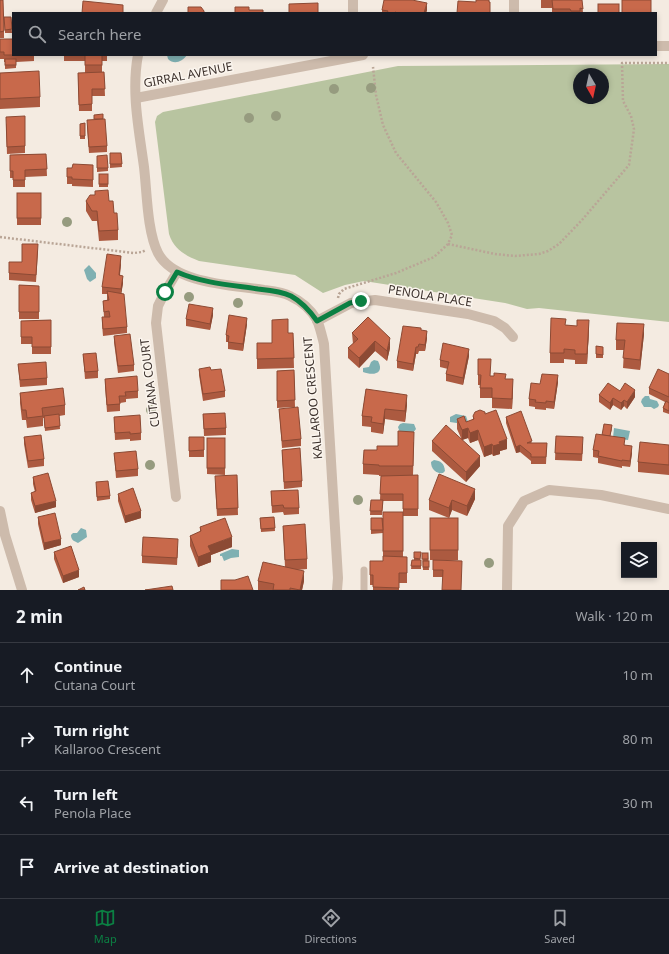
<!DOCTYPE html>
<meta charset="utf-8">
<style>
body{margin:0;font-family:"Noto Sans",sans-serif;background:#20242c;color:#f1f3f6}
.controls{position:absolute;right:12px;bottom:12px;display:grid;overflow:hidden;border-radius:0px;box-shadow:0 2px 6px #0003}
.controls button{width:36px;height:36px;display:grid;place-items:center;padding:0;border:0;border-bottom:1px solid #363941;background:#171b24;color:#f1f3f6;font:20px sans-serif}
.compass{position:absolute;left:573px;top:68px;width:36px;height:36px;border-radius:50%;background:#171b24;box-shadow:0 2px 6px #0003;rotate:171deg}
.stop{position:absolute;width:12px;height:12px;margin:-9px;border:3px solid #0b8043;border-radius:50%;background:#fff}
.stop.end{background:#0b8043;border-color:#fff;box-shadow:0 1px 4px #0008}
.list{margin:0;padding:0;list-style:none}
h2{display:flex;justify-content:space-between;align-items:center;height:52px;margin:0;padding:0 16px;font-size:17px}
h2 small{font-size:13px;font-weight:400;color:#9ea1a6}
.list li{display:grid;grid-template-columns:26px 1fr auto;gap:12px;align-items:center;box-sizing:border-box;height:64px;padding:0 16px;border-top:1px solid #363941}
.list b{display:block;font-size:15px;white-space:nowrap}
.list p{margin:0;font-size:13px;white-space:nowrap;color:#9ea1a6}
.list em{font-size:13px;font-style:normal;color:#9ea1a6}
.icon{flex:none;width:22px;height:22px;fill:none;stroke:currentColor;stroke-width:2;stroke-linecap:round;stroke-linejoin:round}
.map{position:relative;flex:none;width:669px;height:590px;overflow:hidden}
.search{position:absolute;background:#171b24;box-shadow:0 2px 6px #0003;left:12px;right:12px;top:12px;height:44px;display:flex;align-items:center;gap:10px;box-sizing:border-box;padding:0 14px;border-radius:0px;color:#9ea1a6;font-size:15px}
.sheet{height:308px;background:#171b24}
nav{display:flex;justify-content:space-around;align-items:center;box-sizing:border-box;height:56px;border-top:1px solid #363941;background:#171b24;font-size:11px;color:#9ea1a6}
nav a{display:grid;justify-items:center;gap:2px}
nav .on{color:#0b8043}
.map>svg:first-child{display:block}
</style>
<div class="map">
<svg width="669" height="590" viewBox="0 0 669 590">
<rect width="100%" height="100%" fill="#f4ebe1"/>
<path fill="#b8c4a0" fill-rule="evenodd" d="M669 64V322L539 308 527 309 505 303 364 281 345 285 323 293 295 275 199 261C184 255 174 249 169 234L155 122 157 116 163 112 398 66ZM579 74H603V98H579Z"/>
<g fill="#7fb0b2">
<path d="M167 55H187C182 62 174 65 168 59Z"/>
<polygon points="89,265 96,273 96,278 90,282 87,279 84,270"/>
<path d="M374 360 378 361C385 374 373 376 363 372V368L369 367 371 362Z"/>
<polygon points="645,396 649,396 650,399 657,401 659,405 658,407 654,409 651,407 644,407 641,402 642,399"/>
<polygon points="456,414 466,416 468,422 463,424 450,422 450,417"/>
<polygon points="403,423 414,424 416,429 413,433 400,433 398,427 400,424"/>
<polygon points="614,428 630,431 628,440 613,438"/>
<path d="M434 460C441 461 444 463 445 471L443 473C436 474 431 469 431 462Z"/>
<path d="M81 528 86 530 87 537 78 543C74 541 71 540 71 535L73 533H77Z"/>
<polygon points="232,549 239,550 239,557 231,558 224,561 222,556 220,556 220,554"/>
</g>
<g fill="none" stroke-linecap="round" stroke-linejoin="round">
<g stroke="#b9a596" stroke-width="2.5" stroke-dasharray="2 2" stroke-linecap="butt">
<polyline points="0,237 134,253 142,252 146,250"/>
<polyline points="448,244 495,254 515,256 539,254 548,251 559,244 582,220 629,165 634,129 631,116 623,101 622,63 669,63"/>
<polyline points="338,298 339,294 344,289 396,273 434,257 448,244 452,235 448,223 436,202 396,153 383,125 376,95 373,67"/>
</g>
<polyline stroke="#cdbbac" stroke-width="7" points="364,570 364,590"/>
<g stroke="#cdbbac" stroke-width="10">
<polyline points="156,13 163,0"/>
<polyline points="353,13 353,0"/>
<polyline points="514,13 514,0"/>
<polyline points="656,46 669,46"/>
<path d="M138 55C131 92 139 130 144 167 147 192 147 231 158 253 174 284 233 285 264 290 272 291 283 292 290 296 301 301 311 310 317 320 320 327 322 336 324 344L338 578 337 590"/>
<polyline points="136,98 363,55"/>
<polyline points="317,321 351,303 375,300 468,314 494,321 505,328 513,337"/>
<polyline points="176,497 156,323 158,306 165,292 177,272"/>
<polyline points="0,511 5,535 22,590"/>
<polyline points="507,590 508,526 524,501 549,490 601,495 669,509"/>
</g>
</g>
<g fill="#969b7f">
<circle cx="371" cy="88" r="5"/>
<circle cx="334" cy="89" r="5"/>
<circle cx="276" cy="116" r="5"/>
<circle cx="249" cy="118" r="5"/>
<circle cx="67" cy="222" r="5"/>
<circle cx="189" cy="297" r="5"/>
<circle cx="238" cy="303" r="5"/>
<circle cx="151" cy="410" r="5"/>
<circle cx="150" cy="465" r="5"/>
<circle cx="358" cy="500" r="5"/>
<circle cx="489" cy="563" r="5"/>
</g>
<g fill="#ac5a40">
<polygon points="0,0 4,31 4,38 0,38"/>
<polygon points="541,0 582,0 583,13 552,13 552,8 541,8"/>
<polygon points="382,10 427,10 426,13 382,13"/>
<polygon points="4,17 11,17 12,33 5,33"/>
<polygon points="0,39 13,55 34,55 34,61 16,62 16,68 5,69 5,62 4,62 4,59 0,59"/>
<polygon points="64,55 107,55 107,61 102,61 102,72 104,72 105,96 92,96 92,111 79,111 78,73 85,73 85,61 64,61"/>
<polygon points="0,73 40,97 40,107 0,109"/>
<polygon points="25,116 25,153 7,154 6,124"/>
<polygon points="85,123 85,139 80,139 80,124"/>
<polygon points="87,126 107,146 107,152 89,153"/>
<polygon points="110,153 121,153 122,167 110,168"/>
<polygon points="46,154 47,176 25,177 25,187 13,187 13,178 10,178 10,155"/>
<polygon points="97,156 108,168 108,171 97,172"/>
<polygon points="67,168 93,172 93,187 72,186 72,184 67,184"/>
<rect x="99" y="174" width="9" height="13"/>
<rect x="17" y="193" width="24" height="32"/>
<polygon points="95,195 109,201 114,213 118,230 118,240 99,241 97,221 92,221 86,211 86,201"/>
<polygon points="38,251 36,282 9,280 9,262 22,262"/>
<polygon points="121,263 120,275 123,283 121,294 127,327 127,333 103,336 102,324 102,317 104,317 103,301 107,300 107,294 102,294 102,287"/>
<polygon points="19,285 39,286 39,319 19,319"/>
<polygon points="213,315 210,330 186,326 186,319"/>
<polygon points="368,317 390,348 387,361 375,351 359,368 348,358 348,348 353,344 352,333"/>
<polygon points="51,320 51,354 32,354 32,344 21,344 21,321"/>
<polygon points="247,324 243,351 228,349 228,342 226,342 226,335"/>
<polygon points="566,325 589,330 587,364 575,364 575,360 564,359 564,363 550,363 550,353"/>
<polygon points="421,331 427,338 425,351 419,351 418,354 416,354 413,371 397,368 397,361"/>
<polygon points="288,333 293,333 294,368 257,369 257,343 272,343"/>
<polygon points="644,334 640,370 623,368 624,350 616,350 616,340"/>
<polygon points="114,336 134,365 134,371 118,373 114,342"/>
<polygon points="596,346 603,347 603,358 596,358"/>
<polygon points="83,354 98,371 98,378 85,379"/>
<polygon points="469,356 463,385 446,381 446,374 448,369 440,367 440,360"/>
<polygon points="18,364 47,378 47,385 20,387"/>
<polygon points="199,369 211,370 225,391 225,397 203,401 199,375"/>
<polygon points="294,370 295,407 277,408 277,371"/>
<polygon points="669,374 669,414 663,412 663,408 665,402 649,394 649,388"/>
<polygon points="478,375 491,376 506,379 513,389 512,409 492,408 492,398 480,398 480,385 478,385"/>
<polygon points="105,379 138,391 138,398 126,399 126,402 120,403 120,411 107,412 105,386"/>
<polygon points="558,382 554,409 546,408 546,410 535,409 535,407 529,406 529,399 540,384"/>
<polygon points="366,389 407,405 405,422 385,419 383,434 371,432 371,427 362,426 362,416"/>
<polygon points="620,391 635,397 627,409 624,406 621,410 613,405 610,410 599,402 599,395"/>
<polygon points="20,393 65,405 65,415 59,416 60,429 45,431 44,418 43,418 43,426 27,428 26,420 22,420 20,403"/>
<polygon points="279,409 301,439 301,446 282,448"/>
<polygon points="203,414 226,428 226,435 204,436"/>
<polygon points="485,414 507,449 500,451 500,454 493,456 492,454 484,457 478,440 470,443 468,438 462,440 480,466 466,482 432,451 432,441 461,438 457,429 457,419 466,422 473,420 473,416"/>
<polygon points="114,417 141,433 141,440 130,441 130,439 115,440"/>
<polygon points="506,417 532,443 547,443 546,464 531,464 531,461 520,452 516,453 506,423"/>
<polygon points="612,429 610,436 625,445 632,453 630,467 622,466 622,468 598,463 598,458 593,457 593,450 602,435"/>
<polygon points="556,436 583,444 582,461 555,460"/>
<polygon points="24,437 44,459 44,466 28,468 24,444"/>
<rect x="189" y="437" width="15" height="20"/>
<polygon points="207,438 225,438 225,475 207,474"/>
<polygon points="414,442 413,475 418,475 418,516 403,516 403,557 407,557 407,583 399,583 399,590 373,590 373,585 370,585 370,561 383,561 383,533 371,534 371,518 382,518 403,512 403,501 383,501 382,515 370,515 371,500 380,500 381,476 379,476 379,475 363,474 363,464 377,450 398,446"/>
<polygon points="669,445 669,475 638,472 638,462"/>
<polygon points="282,450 302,481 302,487 284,489"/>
<polygon points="114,453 138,469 138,476 116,478"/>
<polygon points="237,475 238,515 217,516 215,483"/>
<polygon points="33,477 56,507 35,513 31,500 31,493 35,492 33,484"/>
<polygon points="96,486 110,496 110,499 97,501"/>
<polygon points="271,491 299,508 299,514 284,515 283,512 272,513"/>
<polygon points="118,494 141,518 125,523 118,501"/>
<polygon points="475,499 467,516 452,510 449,518 429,510 429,500"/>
<polygon points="38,517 61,545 44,550 38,524"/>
<polygon points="274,517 275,531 261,532 260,518"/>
<rect x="430" y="518" width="28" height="42"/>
<polygon points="283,526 307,559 307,569 297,570 304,581 302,590 258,590 258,581 285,567"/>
<polygon points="200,527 232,547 211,555 211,562 198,567 190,546 190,536 200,532"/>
<polygon points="178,546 177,565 142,563 142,556"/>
<polygon points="54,552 79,577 63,583 54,559"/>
<polygon points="414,552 421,552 420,560 421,560 421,569 411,569 412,560 414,560"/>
<polygon points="422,553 428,553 429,570 423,570"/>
<polygon points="433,560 462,561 443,577 433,577"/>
</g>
<g fill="#8c4a34">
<polygon points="427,3 427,10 426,13 424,13"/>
<polygon points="121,256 121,263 119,282 119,275"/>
<polygon points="123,276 123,283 121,296 121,289"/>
<polygon points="213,308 213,315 210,330 210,324"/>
<polygon points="247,318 247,324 243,351 243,344"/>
<polygon points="589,320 589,330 587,364 587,354"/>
<polygon points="644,324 644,334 640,370 640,360"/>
<polygon points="427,331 427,338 425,351 425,345"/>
<polygon points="390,338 390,348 387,361 387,351"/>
<polygon points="375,341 375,351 359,368 359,358"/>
<polygon points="416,347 416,354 413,371 413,364"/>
<polygon points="469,349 469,356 463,385 463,378"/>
<polygon points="558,375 558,382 554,409 554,402"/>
<polygon points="513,379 513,389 512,409 512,399"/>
<polygon points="635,390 635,397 627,409 627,402"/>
<polygon points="407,395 407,405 405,422 405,411"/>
<polygon points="613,398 613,405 610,410 610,403"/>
<polygon points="624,400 624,406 621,410 621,403"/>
<polygon points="385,409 385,419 383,434 383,424"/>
<polygon points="468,428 468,438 462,440 462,430"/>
<polygon points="478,430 478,440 470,443 470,433"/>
<polygon points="507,439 507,449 500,451 500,454 493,456 493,446 499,442"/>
<polygon points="492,444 492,454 484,457 484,447"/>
<polygon points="520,445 520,452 516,453 516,447"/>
<polygon points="632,446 632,453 630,467 630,461"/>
<polygon points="480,456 480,466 466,482 466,472"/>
<polygon points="475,489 475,499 467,516 467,506"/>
<polygon points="452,500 452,510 449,518 449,508"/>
<polygon points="56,501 56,507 35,513 35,506"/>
<polygon points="141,511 141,518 125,523 125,516"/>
<polygon points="232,537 232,547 211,555 211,562 198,567 198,557 208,546"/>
<polygon points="61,539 61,545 44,550 44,543"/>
<polygon points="79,570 79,577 63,583 63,576"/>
<polygon points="304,571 304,581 302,590 300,590"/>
</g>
<g fill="#c8694b" stroke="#8c4a34">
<polygon points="0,0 3,0 4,31 0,32"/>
<polygon points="384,0 412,0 427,3 424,13 398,13 395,12 394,13 387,13 388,11 382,10"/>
<polygon points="476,0 489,0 489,2 490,2 490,13 457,13 458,1 476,2"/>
<polygon points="552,0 582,0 583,9 580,8 580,11 571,11 570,9 553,9"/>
<rect x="622" y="0" width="29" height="13"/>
<polygon points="83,1 123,5 123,13 82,13"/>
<polygon points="318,3 318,13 289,13 289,4"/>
<rect x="598" y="4" width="21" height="9"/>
<polygon points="188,7 201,7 204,11 204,13 188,13"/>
<polygon points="235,7 249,7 249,10 263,10 263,13 235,13"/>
<polygon points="4,17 11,17 12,29 5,30"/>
<polygon points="0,39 13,39 13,55 4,55 4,52 0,52"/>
<rect x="85" y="55" width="17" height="10"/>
<rect x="5" y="59" width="11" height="6"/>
<polygon points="39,71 40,97 0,99 0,73"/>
<polygon points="104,72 105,89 92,89 92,104 79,105 78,73"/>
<polygon points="103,114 103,119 94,119 94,115"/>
<polygon points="25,116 25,146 7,147 6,117"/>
<polygon points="105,119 107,146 89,147 87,120"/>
<polygon points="85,123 85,136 80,136 80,124"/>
<polygon points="110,153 121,153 122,164 110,164"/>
<polygon points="46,154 47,169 25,170 25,180 13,180 13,171 10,171 10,155"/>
<polygon points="107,155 108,168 97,168 97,156"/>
<polygon points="73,164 93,165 93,180 72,179 72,177 67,177 67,168 72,168"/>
<rect x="99" y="174" width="9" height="10"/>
<polygon points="108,190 109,201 113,201 114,213 117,213 118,230 99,231 97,211 92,211 86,201 90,195 95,195 95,191"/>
<rect x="17" y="193" width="24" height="25"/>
<polygon points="22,244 38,244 36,275 9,273 9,262 22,262"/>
<polygon points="107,254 121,256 119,275 123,276 121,289 102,287"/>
<polygon points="19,285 39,286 39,312 19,312"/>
<polygon points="107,291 124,294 127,327 103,329 102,317 110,317 109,311 104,312 103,301 109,300"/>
<polygon points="189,304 213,308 210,324 186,319"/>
<polygon points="229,315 247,318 243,344 228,342 229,336 226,335"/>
<polygon points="368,317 390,338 387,351 375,341 359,358 348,348 358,339 352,333"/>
<polygon points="551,318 566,319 565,325 577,326 577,320 589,320 587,354 575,354 575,350 564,349 564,353 550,353"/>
<polygon points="288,319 288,333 293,333 294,358 257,359 257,343 272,343 272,320"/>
<polygon points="51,320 51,347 32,347 32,337 21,337 21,321"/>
<polygon points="617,323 644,324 640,360 623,358 625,340 616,340"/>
<polygon points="403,326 421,328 421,330 427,331 425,345 419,344 418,347 416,347 413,364 397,361"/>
<polygon points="130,334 134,365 118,366 114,336"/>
<polygon points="443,343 469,349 463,378 446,374 449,362 440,360"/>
<polygon points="596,346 603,347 603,355 596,354"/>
<polygon points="96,353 98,371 85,372 83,354"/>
<polygon points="478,359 491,359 490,376 494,376 494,373 506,374 505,379 513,379 512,399 492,398 492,388 480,388 481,375 478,375"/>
<polygon points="46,362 47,378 20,380 18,364"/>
<polygon points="210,367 211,370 221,369 225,391 203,394 199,369"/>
<polygon points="658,369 669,374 669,397 649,388"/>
<polygon points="294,370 295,400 277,401 277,371"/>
<polygon points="542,374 558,375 554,402 546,401 546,403 535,402 536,400 529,399 531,383 540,384"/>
<polygon points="137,376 138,391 125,392 126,396 119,396 120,404 107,405 105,379"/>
<polygon points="608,383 620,391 625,383 635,390 627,402 624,400 621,403 613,398 610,403 599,395"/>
<polygon points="63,388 65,405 42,408 43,416 27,418 26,410 22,410 20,393"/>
<polygon points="366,389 407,395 405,411 385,409 383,424 371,422 372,417 362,416"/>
<polygon points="666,401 669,403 669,411 663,408"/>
<polygon points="298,407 301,439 282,441 279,409"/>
<polygon points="480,410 485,412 485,414 496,410 507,439 499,442 500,444 493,446 492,444 484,447 478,430 470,433 468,428 462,430 457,419 464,416 466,422 474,419 473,416 475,412"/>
<polygon points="521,411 532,441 527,443 547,443 546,457 531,457 531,454 520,445 516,447 506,417"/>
<polygon points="225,413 226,428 204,429 203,414"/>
<polygon points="59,414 60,426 45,428 44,416"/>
<polygon points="140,415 141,433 130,434 130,432 115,433 114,417"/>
<polygon points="604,424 612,425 610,436 602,435"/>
<polygon points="446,425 480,456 466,472 432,441"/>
<polygon points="398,431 414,432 413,466 379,466 379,465 363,464 364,450 377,450 377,446 398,446"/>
<polygon points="596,434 625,438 624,445 632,446 630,461 622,460 622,461 598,456 599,451 593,450"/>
<polygon points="41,435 44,459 28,461 24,437"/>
<polygon points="556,436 583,437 582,454 555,453"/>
<polygon points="189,437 204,437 204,450 189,451"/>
<rect x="207" y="438" width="18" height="30"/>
<polygon points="640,442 669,445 669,465 638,462"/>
<polygon points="300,448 302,481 284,482 282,450"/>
<polygon points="136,451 138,469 116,471 114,453"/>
<polygon points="48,473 56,501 35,506 31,493 36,491 33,477"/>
<polygon points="439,474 475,489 467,506 452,500 449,508 429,500"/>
<polygon points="237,475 238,508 217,509 215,476"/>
<polygon points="418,475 418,509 403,509 403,494 380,494 381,476"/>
<polygon points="108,481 110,496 97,497 96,482"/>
<polygon points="133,488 141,511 125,516 118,494"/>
<polygon points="298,490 299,508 284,508 283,505 272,506 271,491"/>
<polygon points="371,500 383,500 382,511 370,511"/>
<rect x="383" y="512" width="20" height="39"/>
<polygon points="55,513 61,539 44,543 38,517"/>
<polygon points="274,517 275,528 261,529 260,518"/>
<polygon points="225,518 232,537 208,546 211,552 198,557 190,536 201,531 200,527"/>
<polygon points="371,518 382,518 383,530 371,530"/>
<rect x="430" y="518" width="28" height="32"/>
<polygon points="305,524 307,559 285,560 283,526"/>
<polygon points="143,537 178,539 177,558 142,556"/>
<polygon points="71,546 79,570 63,576 54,552"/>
<polygon points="414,552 421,552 420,559 414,558"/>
<rect x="422" y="553" width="6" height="6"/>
<polygon points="383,556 407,557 407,573 399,573 399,588 373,587 373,575 370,575 370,561 383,561"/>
<polygon points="412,560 421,560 421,566 411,566"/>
<polygon points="433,560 462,561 461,590 442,590 443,570 433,570"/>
<rect x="423" y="561" width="6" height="6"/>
<polygon points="263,562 304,571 300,590 290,588 290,590 273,590 274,584 258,581"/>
<polygon points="248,576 253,590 221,590 221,580 235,580"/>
<polygon points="172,586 173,590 145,590"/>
<polygon points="84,587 85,590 78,590"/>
</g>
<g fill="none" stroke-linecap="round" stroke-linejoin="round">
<path stroke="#0b8043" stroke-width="5" d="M165 292 177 272C202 283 231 285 258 289 268 290 281 291 291 296 302 302 310 311 317 321L350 303 361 301"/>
</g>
<g text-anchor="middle" stroke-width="3" stroke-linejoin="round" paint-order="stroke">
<g font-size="12" fill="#3b302b" stroke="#fbf5ee">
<text transform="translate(188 75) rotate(-11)" y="4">GIRRAL AVENUE</text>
<text transform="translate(430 296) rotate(9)" y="4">PENOLA PLACE</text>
<text transform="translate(150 383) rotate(-97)" y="4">CUTANA COURT</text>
<text transform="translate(313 398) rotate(-95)" y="4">KALLAROO CRESCENT</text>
</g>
</g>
</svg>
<div class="controls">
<button><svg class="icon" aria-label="layers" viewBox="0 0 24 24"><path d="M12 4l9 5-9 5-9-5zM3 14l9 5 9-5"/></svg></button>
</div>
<svg class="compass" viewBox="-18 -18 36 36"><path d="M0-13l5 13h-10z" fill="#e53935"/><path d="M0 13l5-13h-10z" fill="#9ea1a6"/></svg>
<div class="stop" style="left:165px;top:292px"></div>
<div class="stop end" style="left:361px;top:301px"></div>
<div class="search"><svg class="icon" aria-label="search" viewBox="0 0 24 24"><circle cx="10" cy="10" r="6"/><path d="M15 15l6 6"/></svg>Search here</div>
</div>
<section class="sheet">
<h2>2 min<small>Walk · 120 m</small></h2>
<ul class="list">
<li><svg class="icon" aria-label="ahead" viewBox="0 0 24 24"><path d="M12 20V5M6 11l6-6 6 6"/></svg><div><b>Continue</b><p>Cutana Court</p></div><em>10 m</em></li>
<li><svg class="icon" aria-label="right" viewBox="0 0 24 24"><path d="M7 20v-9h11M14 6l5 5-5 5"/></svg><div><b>Turn right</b><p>Kallaroo Crescent</p></div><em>80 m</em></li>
<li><svg class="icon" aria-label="left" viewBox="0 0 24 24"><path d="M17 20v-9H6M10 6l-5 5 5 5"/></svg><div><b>Turn left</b><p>Penola Place</p></div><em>30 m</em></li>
<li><svg class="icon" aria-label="arrive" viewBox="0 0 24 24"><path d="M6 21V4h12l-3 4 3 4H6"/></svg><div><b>Arrive at destination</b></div></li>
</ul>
</section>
<nav>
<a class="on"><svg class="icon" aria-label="map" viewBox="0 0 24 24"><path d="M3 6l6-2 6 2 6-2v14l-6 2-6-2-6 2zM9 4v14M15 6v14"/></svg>Map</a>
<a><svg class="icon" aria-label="directions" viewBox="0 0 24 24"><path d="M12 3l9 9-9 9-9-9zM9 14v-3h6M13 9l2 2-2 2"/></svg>Directions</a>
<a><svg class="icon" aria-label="saved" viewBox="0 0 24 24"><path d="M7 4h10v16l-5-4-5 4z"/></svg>Saved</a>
</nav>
